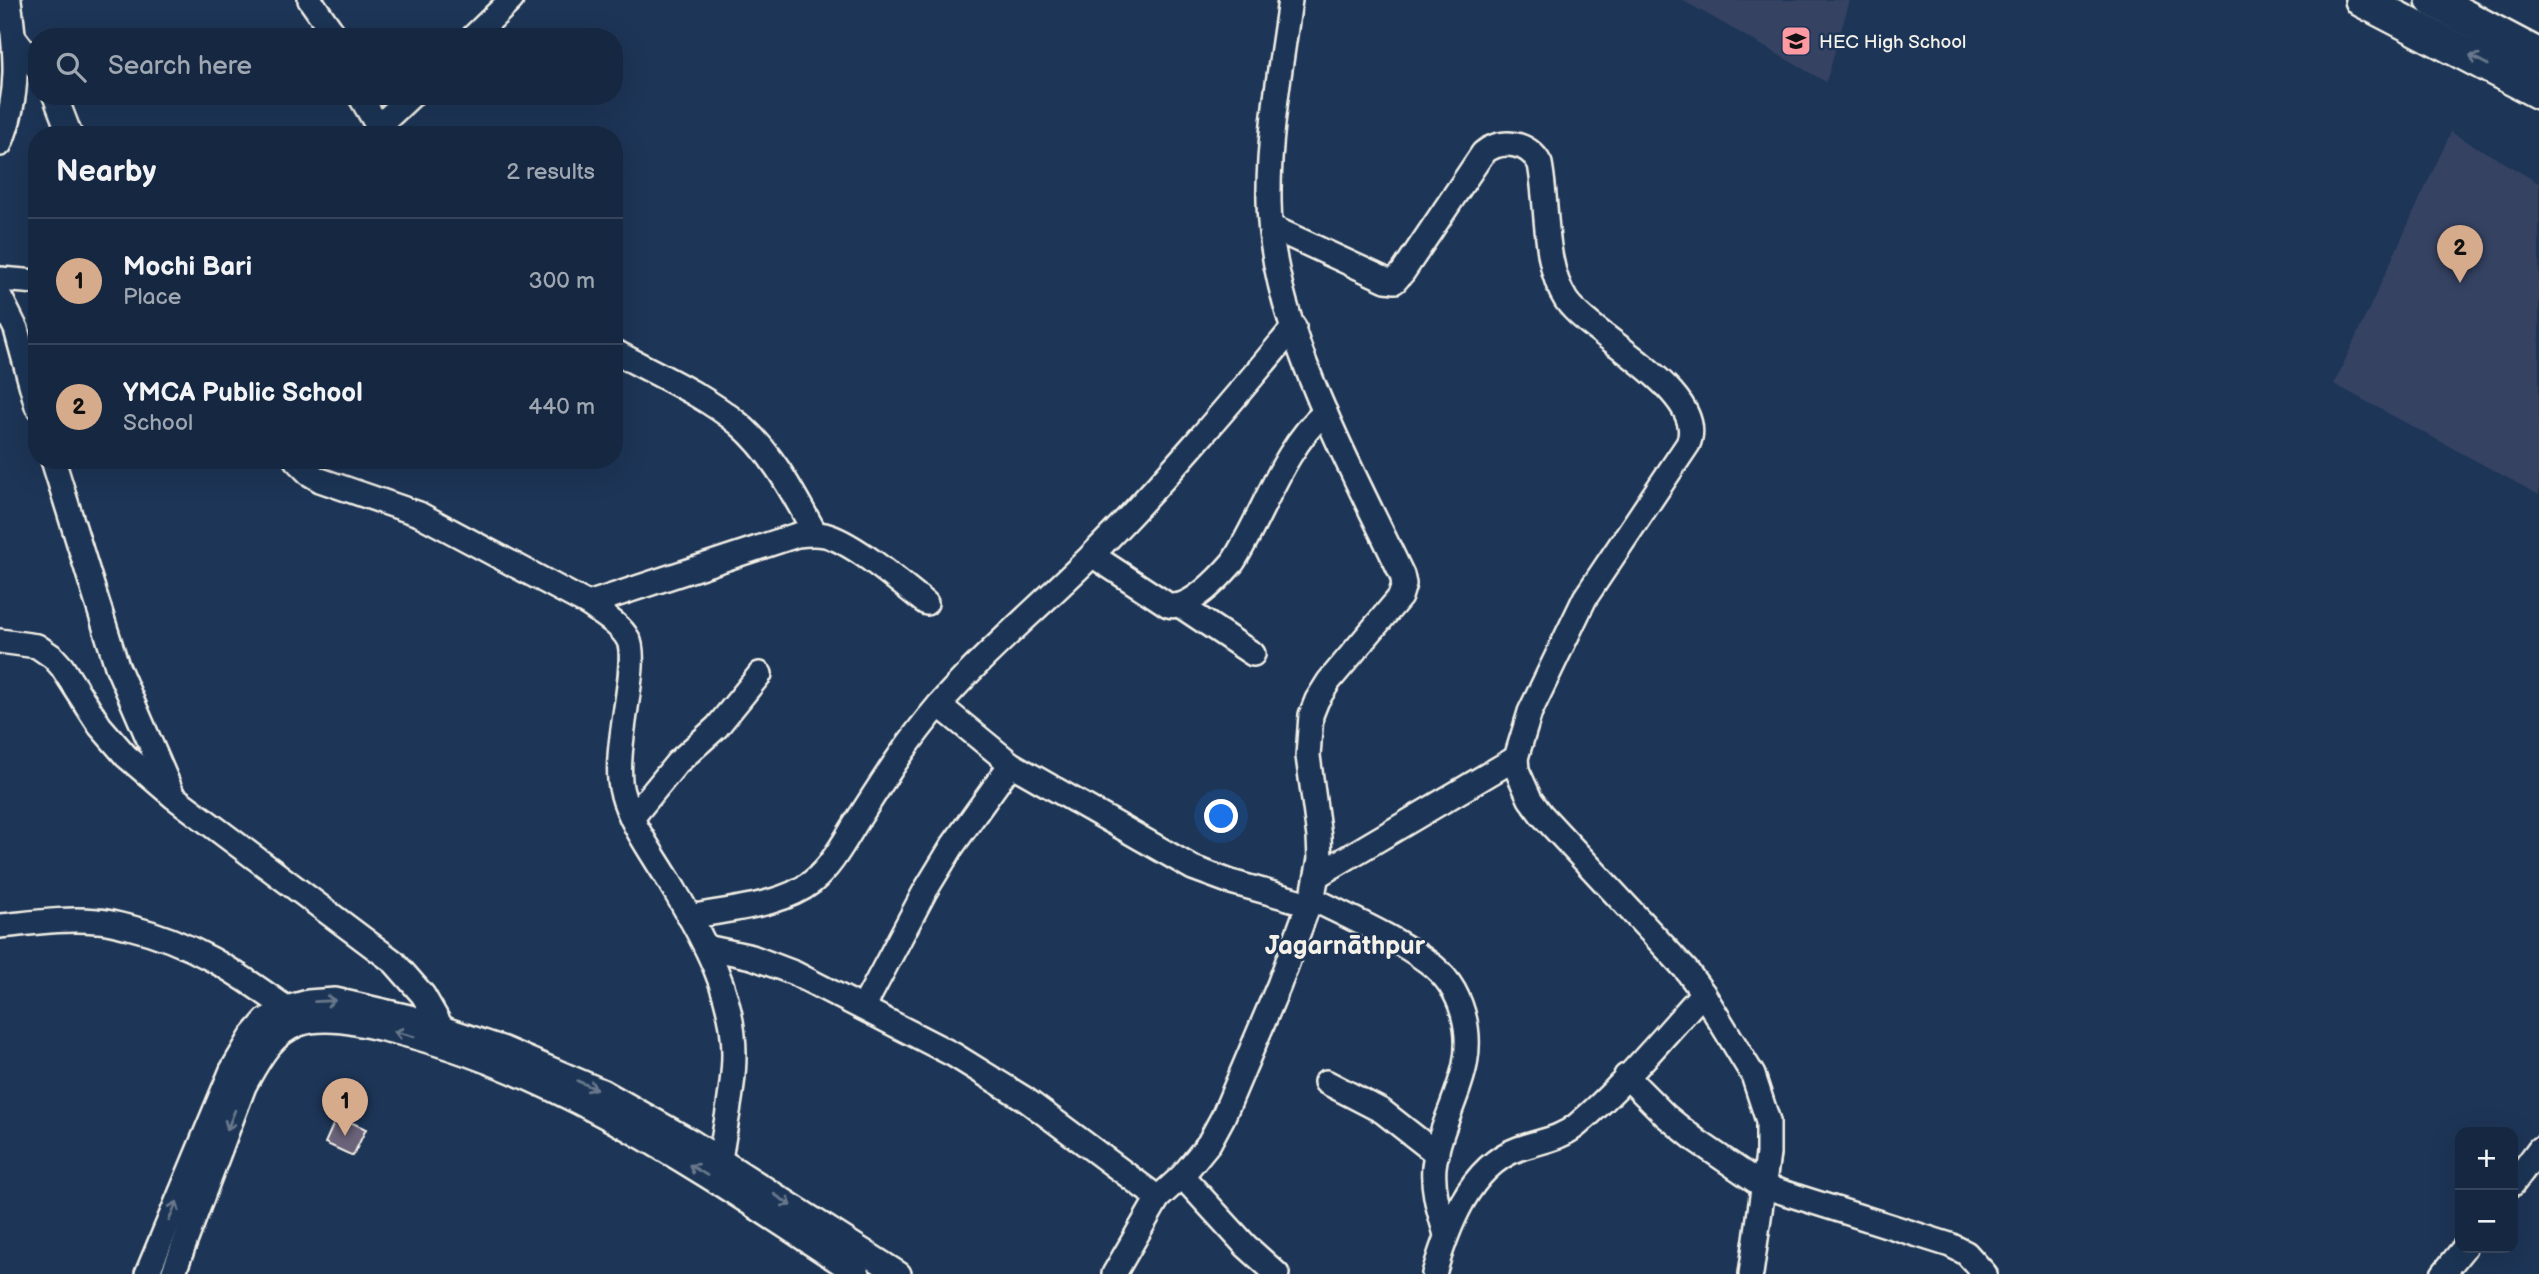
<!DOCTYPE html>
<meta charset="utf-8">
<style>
body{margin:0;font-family:"Balsamiq Sans",sans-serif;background:#1f3048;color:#f1f3f6}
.controls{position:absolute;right:21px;bottom:21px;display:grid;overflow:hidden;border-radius:14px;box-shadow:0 7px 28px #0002}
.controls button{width:63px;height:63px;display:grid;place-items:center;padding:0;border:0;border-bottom:2px solid #35445a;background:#162841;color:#f1f3f6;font:35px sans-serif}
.you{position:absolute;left:1222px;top:817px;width:24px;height:24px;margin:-18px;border:5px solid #fff;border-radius:50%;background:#1a73e8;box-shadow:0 0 0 10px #1a73e833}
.badge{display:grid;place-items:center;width:46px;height:46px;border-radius:50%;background:#d6ab8b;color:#111;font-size:23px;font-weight:700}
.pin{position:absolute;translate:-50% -58px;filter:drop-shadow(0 2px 4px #0008)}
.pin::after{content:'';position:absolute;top:37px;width:24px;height:21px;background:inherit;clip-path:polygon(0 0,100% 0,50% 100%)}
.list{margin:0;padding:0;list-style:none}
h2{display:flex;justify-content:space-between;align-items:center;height:91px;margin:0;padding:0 28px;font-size:30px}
h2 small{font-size:23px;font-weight:400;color:#9ea6b1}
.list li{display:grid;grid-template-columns:46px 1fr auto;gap:21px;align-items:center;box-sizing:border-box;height:126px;padding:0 28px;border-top:2px solid #35445a}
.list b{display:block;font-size:26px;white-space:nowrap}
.list p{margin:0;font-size:23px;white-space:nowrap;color:#9ea6b1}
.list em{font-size:23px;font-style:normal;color:#9ea6b1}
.icon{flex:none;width:38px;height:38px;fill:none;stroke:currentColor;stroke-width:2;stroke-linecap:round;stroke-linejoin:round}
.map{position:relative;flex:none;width:2539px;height:1274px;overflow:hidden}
.search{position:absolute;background:#162841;box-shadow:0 7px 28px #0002;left:28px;top:28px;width:595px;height:77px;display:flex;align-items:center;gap:18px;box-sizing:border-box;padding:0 24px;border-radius:28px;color:#9ea6b1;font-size:26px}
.panel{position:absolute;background:#162841;box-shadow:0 7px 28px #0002;left:28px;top:126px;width:595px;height:343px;border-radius:28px}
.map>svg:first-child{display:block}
</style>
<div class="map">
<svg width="2539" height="1274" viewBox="0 0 2539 1274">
<rect width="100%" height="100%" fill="#1d3557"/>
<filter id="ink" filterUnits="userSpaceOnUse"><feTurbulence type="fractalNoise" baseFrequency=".0143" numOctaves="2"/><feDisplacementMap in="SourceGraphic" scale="14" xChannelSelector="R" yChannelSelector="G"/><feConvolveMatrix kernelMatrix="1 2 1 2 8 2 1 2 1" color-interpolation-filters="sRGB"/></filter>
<g filter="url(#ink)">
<g fill="#344362">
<polygon points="1682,0 1850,0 1826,82"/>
<polygon points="2451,132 2539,183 2539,495 2334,384"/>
</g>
<polygon fill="#6a647a" stroke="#f4f1e8" stroke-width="2" points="337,1116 366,1129 353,1156 325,1143"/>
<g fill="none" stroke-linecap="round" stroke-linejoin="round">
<g stroke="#f4f1e8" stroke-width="28">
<g id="street">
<polyline points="310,0 336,37"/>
<polyline points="473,37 511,0"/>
<polyline points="15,39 37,68"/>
<polyline points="55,96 70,135"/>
<polyline points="360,96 383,135"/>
<polyline points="377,128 411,96"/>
<path d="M0 144C21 94 16 52 9 0"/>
<path d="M1271 227 1386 280 1395 281 1403 272 1483 153C1501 138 1529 142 1540 164 1548 205 1543 264 1566 300 1590 336 1710 393 1688 444L1585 598 1530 712 1516 758 1517 770 1530 799 1541 814 1687 971 1703 993 1753 1075 1768 1121V1154L1751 1274"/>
<polyline points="0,279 37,282"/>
<polyline points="0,297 16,329 37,406"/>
<path d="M614 351C655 374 703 394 739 424 773 453 794 495 815 533"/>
<polyline points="53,460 117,666 171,791"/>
<path d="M296 460 310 474 320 480 419 514 588 604C601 614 620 624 628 639 641 662 611 753 622 792 631 827 657 859 675 891 704 940 734 994 734 1054 734 1089 725 1125 720 1160"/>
<path d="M1092 555 1168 605C1189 611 1220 577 1233 562 1265 512 1281 451 1325 412"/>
<path d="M588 604 797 535C806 534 815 533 825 535 855 543 900 583 926 603"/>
<polyline points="1181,606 1253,654"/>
<polyline points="0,641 37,646 53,657 62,667 100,726 126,756 174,797 394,962 423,995 442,1028"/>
<polyline points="939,705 1011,764 1193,868 1231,882 1309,904"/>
<polyline points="632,818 677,763 717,727 760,674"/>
<polyline points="1318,875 1516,758"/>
<path d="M1311 898C1350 918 1393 936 1428 962 1446 975 1457 992 1463 1013 1480 1072 1441 1111 1434 1167 1432 1191 1440 1213 1446 1235"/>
<path d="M690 917C728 909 782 906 812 882 832 866 845 840 859 818 884 779 908 741 938 706 986 651 1042 605 1093 554 1164 482 1229 405 1294 327"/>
<path d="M0 926C32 923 64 918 97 921 108 921 118 925 129 927 191 942 235 971 286 1008"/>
<polyline points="706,947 752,957 794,973 954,1055 1025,1099 1158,1198"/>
<polyline points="863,1008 925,891 953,845 1011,764"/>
<polyline points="1626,1076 1666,1116 1697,1141 1763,1186 1950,1245 1966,1253 1985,1274"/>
<polyline points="1326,1082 1382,1111 1437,1154"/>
<polyline points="1182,1176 1246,1246 1277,1274"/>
<polyline points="2513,1184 2539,1149"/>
<polyline points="147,1274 232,1070 252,1036 266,1020 286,1008 308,1002 335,1000 409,1017 504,1049 602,1091 692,1142 899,1274"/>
<path d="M173 1274 244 1086C258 1061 271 1034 299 1024 325 1015 358 1023 383 1029 559 1069 709 1177 858 1274"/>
<path d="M1114 1274 1158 1198 1182 1176 1209 1143 1223 1117 1279 985 1314 890 1320 859 1319 837 1308 756 1311 715 1317 700 1329 681 1400 597 1404 584 1402 575C1351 466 1270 323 1269 201 1268 134 1281 66 1290 0"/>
<path d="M1434 1274C1447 1229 1469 1167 1518 1149 1539 1141 1559 1140 1577 1125 1623 1086 1663 1037 1703 993"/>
<polyline points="2443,1274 2464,1248"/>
</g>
</g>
<g stroke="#f4f1e8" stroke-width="38">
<g id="secondary">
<polyline points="2362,0 2539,92"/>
<polyline points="2433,0 2539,56"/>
</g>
</g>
<use href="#street" stroke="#1d3557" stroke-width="23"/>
<use href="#secondary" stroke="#1d3557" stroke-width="33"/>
</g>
<defs><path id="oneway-shaft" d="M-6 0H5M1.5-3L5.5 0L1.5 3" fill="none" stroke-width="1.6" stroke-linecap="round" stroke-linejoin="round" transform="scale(1.75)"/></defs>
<g stroke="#68778a">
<use href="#oneway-shaft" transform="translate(2479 60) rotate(-152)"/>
<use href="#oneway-shaft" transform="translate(325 1001) rotate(-3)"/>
<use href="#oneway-shaft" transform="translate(404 1034) rotate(-165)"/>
<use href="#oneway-shaft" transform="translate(587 1085) rotate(23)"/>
<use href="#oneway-shaft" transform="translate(231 1120) rotate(112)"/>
<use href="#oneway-shaft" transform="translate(698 1170) rotate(-149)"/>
<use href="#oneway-shaft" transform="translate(783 1200) rotate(33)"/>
<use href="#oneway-shaft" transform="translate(173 1211) rotate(-67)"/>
</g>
</g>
<defs>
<g id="school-square" transform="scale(1.575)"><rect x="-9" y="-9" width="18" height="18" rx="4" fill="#ff9aa2" stroke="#1d3557"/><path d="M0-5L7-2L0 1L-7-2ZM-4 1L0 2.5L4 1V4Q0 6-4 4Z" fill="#111"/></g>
</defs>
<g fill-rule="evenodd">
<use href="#school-square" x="1796" y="41"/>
</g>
<g text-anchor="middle" stroke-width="5" stroke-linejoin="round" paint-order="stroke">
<g font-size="19" fill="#f4f1e8" stroke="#1d3557" text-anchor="start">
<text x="1819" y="48">HEC High School</text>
</g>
<g font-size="26" font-weight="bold" fill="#f4f1e8" stroke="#1d3557">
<text x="1345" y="954">Jagarnāthpur</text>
</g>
</g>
</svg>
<div class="controls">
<button>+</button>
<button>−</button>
</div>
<div class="you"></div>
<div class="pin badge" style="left:345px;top:1136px">1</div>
<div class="pin badge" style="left:2460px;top:283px">2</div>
<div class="search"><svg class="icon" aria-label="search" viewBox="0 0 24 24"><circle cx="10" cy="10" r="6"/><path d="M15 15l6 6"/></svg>Search here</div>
<section class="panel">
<h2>Nearby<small>2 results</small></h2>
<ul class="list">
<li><span class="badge">1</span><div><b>Mochi Bari</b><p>Place</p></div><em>300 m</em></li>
<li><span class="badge">2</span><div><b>YMCA Public School</b><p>School</p></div><em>440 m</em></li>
</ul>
</section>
</div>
